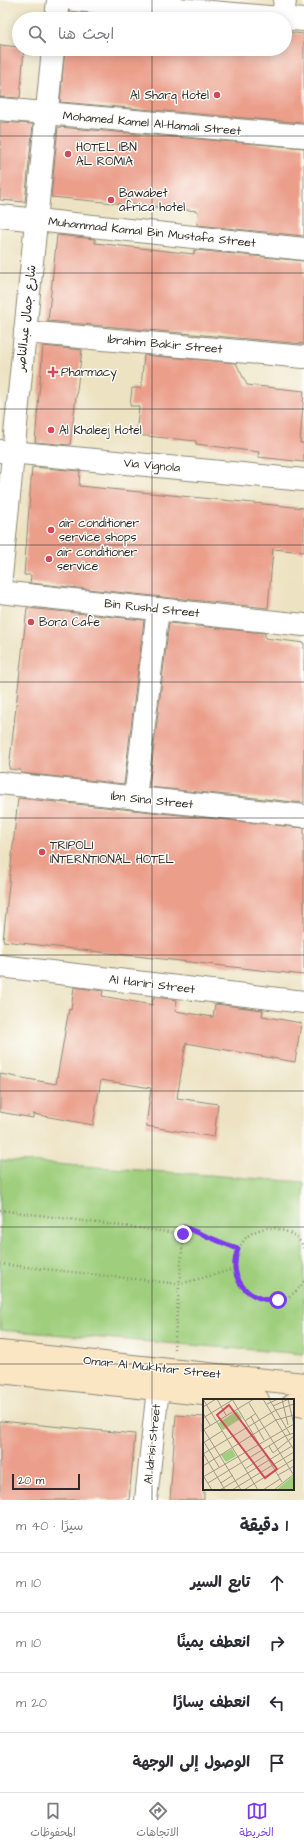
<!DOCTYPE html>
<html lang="ar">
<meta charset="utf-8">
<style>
body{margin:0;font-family:"Architects Daughter","Playpen Sans Arabic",sans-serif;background:#f2f2f3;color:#2b2b33;direction:rtl}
.scale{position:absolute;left:12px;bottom:10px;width:68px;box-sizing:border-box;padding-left:4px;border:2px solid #2b2b2b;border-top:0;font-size:11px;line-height:14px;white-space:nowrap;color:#2b2b2b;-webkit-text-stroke:3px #fdfcf7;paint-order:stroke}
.stop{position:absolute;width:12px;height:12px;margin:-9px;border:3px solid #7c3aed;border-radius:50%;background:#fff}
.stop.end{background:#7c3aed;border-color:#fff;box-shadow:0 1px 4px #0008}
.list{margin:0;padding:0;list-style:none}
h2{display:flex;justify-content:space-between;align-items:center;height:52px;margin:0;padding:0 16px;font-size:17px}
h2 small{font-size:13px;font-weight:400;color:#7c7c81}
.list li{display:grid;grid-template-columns:26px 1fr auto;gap:12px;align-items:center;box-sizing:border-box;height:60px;padding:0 16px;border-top:1px solid #e1e1e2}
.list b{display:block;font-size:15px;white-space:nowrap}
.list em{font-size:13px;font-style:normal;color:#7c7c81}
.icon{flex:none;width:22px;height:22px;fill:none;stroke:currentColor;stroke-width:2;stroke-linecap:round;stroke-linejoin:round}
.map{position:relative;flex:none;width:304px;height:1500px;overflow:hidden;direction:ltr}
.search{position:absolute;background:#fff;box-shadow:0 2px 10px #0003;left:12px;right:12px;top:12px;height:44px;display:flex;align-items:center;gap:10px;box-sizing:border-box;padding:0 14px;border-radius:22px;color:#7c7c81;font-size:15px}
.sheet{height:292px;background:#fff}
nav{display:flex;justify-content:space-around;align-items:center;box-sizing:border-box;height:56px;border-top:1px solid #e1e1e2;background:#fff;font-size:11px;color:#7c7c81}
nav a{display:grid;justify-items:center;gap:2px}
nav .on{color:#7c3aed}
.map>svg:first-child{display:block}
</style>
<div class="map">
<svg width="304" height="1500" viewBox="0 0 304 1500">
<rect width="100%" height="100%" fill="#fdfcf7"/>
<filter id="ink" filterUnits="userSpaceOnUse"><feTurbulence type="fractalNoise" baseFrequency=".025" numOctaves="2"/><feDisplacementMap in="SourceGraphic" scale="8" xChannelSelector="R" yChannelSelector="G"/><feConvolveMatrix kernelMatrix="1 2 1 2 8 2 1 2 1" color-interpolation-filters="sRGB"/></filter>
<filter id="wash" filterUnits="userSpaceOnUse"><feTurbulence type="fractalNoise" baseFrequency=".012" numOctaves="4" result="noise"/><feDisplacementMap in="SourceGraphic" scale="16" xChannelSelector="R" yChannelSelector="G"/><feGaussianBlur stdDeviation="0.9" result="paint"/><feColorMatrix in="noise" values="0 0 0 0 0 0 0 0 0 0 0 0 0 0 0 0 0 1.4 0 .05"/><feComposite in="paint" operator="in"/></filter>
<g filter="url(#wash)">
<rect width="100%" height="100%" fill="#ede3c3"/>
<polygon fill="#9fcf7d" stroke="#657d54" points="0,1160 304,1182 304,1354 0,1330"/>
<g id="blocks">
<g fill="#eb9f8b">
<polygon points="70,11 73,12 148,19 69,19"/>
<polygon points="285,32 304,34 304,123 60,102 65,49 285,49"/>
<polygon points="0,45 19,47 19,49 24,49 20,98 0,97"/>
<polygon points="0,122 33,124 25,202 0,200"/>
<polygon points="58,127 304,148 304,236 197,225 198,211 51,197"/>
<polygon points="57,235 95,239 95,243 194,254 194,250 304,261 304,344 48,321"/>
<polygon points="43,346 82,350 70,445 35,442"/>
<polygon points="144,355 236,363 247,385 304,391 300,443 304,443 304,462 258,457 259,452 196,444 196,441 136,435 139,406 130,406 132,388 141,388"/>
<polygon points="32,467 80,471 79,486 304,508 304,552 273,549 268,608 30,583 31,575 24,575"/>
<polygon points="27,608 144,620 124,784 21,773 21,770 9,769"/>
<polygon points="169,623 265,633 265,638 304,643 304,803 149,787"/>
<polygon points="18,798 304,828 304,975 3,941"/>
<polygon points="74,987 103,991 102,996 152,1005 153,997 177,1000 175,1011 213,1017 215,1004 263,1010 262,1016 301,1023 295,1062 186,1043 177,1098 218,1104 214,1137 146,1126 151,1088 101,1080 93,1125 33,1114 33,1118 0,1112 0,1074 56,1084 69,1009 71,1010"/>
<polygon points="176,1415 204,1417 204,1500 170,1500"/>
<polygon points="0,1421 135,1434 129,1500 0,1500"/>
</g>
</g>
</g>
<g filter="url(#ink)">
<use href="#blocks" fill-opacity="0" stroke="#8c8777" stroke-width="1"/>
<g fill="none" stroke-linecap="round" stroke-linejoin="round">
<g stroke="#8c8777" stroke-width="24">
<g id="street">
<polyline points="74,0 304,20"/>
<polyline points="283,18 285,0"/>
<polyline points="56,19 58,0"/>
<polyline points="0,109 304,136"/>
<polyline points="0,216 304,249"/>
<polyline points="25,332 304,357"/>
<polyline points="0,451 304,480"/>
<polyline points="0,587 53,49"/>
<polyline points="0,592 304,625"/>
<polyline points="0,783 304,816"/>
<polyline points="135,798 158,609"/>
<polyline points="0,966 304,1002"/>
<polyline points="146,1500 158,1388"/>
</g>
</g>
<g stroke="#8c8777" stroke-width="24">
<g id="secondary">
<polyline points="0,1352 304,1384"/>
<polyline points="0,1372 258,1400"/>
<polyline points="293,1404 304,1406"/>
</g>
</g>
<g stroke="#8c8777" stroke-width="2.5" stroke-dasharray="1 3" stroke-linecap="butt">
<polyline points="0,1210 183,1234"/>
<path d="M304 1248C298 1235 286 1230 272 1228 263 1227 251 1232 245 1239 210 1281 276 1328 304 1281"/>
<polyline points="0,1264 180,1284 235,1269"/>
<polyline points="174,1349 184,1227 238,1249"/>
</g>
<use href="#street" stroke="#fff" stroke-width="22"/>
<use href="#secondary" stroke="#fbe6c4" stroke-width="22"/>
</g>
</g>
<g fill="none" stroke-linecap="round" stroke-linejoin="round" filter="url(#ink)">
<path stroke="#7c3aed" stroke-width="5" d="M183 1234 184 1227 238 1249C227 1279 248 1302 278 1300"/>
</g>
<path fill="none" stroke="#2b2b2b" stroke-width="1" stroke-opacity="0.55" d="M152 0V19M152 49V1500M0 136H304M0 273H304M0 409H304M0 545H304M0 682H304M0 818H304M0 955H304M0 1091H304M0 1227H304M0 1364H304"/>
<g fill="#d1495b" stroke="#fdfcf7" stroke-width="1.5">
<circle cx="217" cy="95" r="4"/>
<circle cx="68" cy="154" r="4"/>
<circle cx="111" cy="200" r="4"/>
<path d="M51 366h4v4h4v4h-4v4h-4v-4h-4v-4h4z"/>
<circle cx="51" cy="430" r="4"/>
<circle cx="51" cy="530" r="4"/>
<circle cx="49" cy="559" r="4"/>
<circle cx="31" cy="622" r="4"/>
<circle cx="42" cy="852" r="4"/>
</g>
<g text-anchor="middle" stroke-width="3" stroke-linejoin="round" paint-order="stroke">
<g font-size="12" fill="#2b2b2b" stroke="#fdfcf7" text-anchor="start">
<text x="209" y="99" text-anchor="end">Al Sharq Hotel</text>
<text x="76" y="151">HOTEL IBN<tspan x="76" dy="14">AL ROMIA</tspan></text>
<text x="119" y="197">Bawabet<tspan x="119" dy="14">africa hotel</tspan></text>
<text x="61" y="376">Pharmacy</text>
<text x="59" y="434">Al Khaleej Hotel</text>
<text x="59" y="527">air conditioner<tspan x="59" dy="14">service shops</tspan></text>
<text x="57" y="556">air conditioner<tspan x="57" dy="14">service</tspan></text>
<text x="39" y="626">Bora Cafe</text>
<text x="50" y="849">TRIPOLI<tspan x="50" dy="14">INTERNTIONAL HOTEL</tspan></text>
</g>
<g font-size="12" fill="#2b2b2b" stroke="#fdfcf7">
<text transform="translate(152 123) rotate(5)" y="4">Mohamed Kamel Al-Hamali Street</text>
<text transform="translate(152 232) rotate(6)" y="4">Muhammad Kamal Bin Mustafa Street</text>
<text transform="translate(26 318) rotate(-84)" y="4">شارع جمال عبدالناصر</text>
<text transform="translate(165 344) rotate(5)" y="4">Ibrahim Bakir Street</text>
<text transform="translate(152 465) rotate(5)" y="4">Via Vignola</text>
<text transform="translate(152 608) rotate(6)" y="4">Bin Rushd Street</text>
<text transform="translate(152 800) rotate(6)" y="4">Ibn Sina Street</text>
<text transform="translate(152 984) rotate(7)" y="4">Al Hariri Street</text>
<text transform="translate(152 1367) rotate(6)" y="4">Omar Al Mukhtar Street</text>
<text transform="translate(152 1444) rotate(-84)" y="4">Al Idrisi Street</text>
</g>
</g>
<g transform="translate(203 1399)">
<rect width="91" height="91" fill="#ede3c3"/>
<path d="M91 76V91H73Z" fill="#9fcf7d"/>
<path d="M34 12 39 19 20 31 15 24ZM29 50 33 57 23 63 18 56Z" fill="#9fcf7d"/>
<path fill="none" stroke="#9f9986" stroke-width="1" d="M0 0 55 91M14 0 23 16M29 0 79 83M60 0 91 51M66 0 87 35M79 0 85 26M85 0 91 26M46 4 90 75M64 5 75 0M70 7 86 0M0 8 13 0M0 14 7 26M48 18 61 41M0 19 31 0M42 22 52 15M0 31 51 0M1 31 38 91M1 43 16 68M0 44 19 32M66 47 70 54 91 37M0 54 22 91M0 55 73 11 91 5M0 67 73 21 91 16M42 70 63 56M75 76 91 67M0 78 91 25M1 78 9 91M5 84 82 37 91 34M18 84 30 76M17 91 89 47M29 91 91 53M41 91 91 60M60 91 77 80M71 91 91 75"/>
<path fill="#d1495b" fill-opacity="0.15" stroke="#d1495b" stroke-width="2" d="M26 6 74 70 62 79 14 16Z"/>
<rect width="91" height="91" fill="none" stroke="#2b2b2b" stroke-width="2"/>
</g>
</svg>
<div class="scale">20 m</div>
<div class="stop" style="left:278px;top:1300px"></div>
<div class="stop end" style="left:183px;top:1234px"></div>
<div class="search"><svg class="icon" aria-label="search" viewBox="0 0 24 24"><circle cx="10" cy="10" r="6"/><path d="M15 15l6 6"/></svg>ابحث هنا</div>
</div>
<section class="sheet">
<h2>1 دقيقة<small>سيرًا · 40 m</small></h2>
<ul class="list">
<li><svg class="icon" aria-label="ahead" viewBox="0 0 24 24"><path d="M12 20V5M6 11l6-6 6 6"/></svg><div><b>تابع السير</b></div><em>10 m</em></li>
<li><svg class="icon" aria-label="right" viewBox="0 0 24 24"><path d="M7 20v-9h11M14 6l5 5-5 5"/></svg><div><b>انعطف يمينًا</b></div><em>10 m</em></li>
<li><svg class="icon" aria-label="left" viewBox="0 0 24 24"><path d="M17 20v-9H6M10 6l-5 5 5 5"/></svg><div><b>انعطف يسارًا</b></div><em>20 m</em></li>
<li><svg class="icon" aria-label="arrive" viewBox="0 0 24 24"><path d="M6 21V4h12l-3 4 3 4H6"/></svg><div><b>الوصول إلى الوجهة</b></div></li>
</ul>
</section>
<nav>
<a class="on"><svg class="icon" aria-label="map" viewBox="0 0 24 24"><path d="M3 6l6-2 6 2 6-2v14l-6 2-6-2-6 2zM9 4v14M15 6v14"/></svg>الخريطة</a>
<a><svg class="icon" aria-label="directions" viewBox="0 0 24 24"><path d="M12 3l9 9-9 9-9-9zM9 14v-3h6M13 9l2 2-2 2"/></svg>الاتجاهات</a>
<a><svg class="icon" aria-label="saved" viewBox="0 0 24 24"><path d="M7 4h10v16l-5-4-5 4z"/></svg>المحفوظات</a>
</nav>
